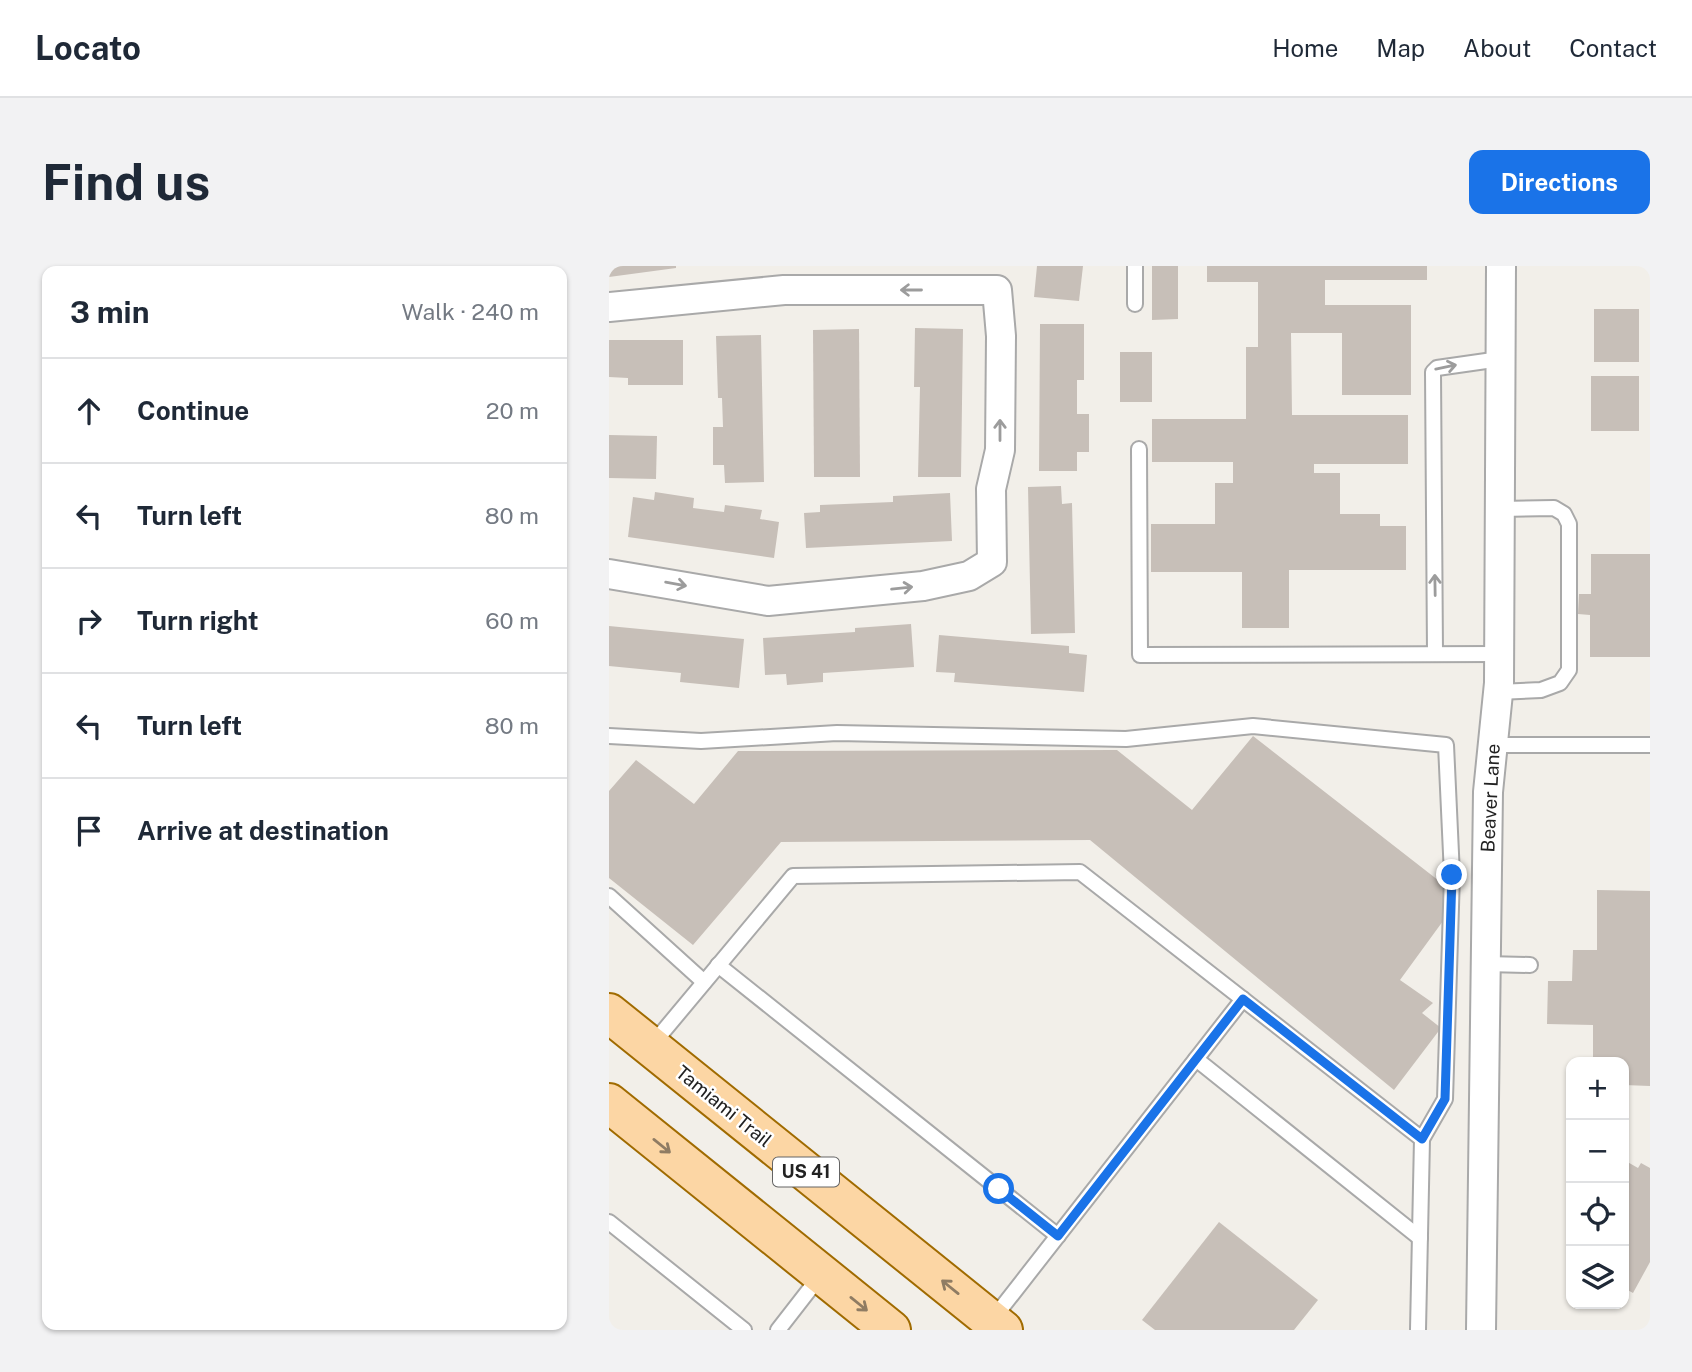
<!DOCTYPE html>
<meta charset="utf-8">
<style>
body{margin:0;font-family:"Public Sans",sans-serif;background:#f2f2f3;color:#1f2937}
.controls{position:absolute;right:21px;bottom:21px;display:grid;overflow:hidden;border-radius:14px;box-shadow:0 2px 5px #0004}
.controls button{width:63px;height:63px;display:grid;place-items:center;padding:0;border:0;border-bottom:2px solid #e0e1e3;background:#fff;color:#1f2937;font:35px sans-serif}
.stop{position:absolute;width:21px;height:21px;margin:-16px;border:5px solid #1a73e8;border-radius:50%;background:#fff}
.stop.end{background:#1a73e8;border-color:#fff;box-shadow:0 2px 7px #0008}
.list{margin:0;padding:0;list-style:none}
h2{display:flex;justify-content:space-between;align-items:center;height:91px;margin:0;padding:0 28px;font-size:30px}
h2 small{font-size:23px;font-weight:400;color:#747a83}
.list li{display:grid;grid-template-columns:46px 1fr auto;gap:21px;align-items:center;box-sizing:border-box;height:105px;padding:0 28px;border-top:2px solid #e0e1e3}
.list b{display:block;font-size:26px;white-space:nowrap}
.list em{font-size:23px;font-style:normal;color:#747a83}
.icon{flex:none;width:38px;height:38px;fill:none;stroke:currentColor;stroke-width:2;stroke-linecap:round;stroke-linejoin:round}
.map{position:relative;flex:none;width:1041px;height:1064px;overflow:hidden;border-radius:14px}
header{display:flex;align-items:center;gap:42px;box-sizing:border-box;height:98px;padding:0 35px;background:#fff;border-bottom:2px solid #e0e1e3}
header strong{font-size:33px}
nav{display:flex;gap:38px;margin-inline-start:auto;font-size:24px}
.intro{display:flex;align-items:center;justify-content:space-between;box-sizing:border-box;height:168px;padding:0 42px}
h1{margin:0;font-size:49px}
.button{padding:18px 32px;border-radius:14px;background:#1a73e8;color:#fff;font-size:24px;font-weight:700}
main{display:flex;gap:42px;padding:0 42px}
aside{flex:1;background:#fff;border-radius:14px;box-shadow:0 2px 5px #0004}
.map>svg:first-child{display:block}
</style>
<header>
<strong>Locato</strong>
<nav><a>Home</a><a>Map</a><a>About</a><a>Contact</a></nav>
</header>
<div class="intro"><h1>Find us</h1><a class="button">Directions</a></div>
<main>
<aside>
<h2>3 min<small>Walk · 240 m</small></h2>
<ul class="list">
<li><svg class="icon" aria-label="ahead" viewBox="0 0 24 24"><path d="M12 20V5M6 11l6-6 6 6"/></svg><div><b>Continue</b></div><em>20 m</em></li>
<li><svg class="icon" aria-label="left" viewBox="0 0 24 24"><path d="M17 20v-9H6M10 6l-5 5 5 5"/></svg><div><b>Turn left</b></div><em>80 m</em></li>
<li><svg class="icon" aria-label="right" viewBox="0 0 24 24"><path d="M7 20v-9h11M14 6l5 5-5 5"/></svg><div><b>Turn right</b></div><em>60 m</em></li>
<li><svg class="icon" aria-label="left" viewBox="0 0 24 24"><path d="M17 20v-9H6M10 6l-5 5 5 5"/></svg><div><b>Turn left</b></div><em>80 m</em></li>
<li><svg class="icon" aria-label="arrive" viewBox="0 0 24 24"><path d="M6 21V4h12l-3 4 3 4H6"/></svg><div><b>Arrive at destination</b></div></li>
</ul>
</aside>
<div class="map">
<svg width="1041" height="1064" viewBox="0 0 1041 1064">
<rect width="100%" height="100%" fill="#f2efe9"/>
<g fill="#c7bfb8">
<polygon points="0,0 67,0 67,2 0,11"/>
<polygon points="428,0 474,0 470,35 425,31"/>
<polygon points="543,0 569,0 569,53 543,54"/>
<polygon points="598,0 818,0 818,14 716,14 716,39 802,39 802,129 733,129 733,67 682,67 683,149 799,149 799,198 705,198 705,207 731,207 731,248 771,248 771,260 797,260 797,304 680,304 680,362 633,362 633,306 542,306 542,258 606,258 606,217 624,217 624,196 543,196 543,153 637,153 637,81 649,81 649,16 598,16"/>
<rect x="985" y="43" width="45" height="53"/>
<polygon points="431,58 475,58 475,114 468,114 468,148 480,148 480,186 468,186 468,205 430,205"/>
<polygon points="306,62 354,63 352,211 309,211 311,121 305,121"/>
<polygon points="250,63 251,211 205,211 204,64"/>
<polygon points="152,69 155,216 116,217 115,199 104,199 104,161 114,161 113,132 109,132 107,70"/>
<polygon points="0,74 74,74 74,119 19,119 19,112 0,111"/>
<rect x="511" y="86" width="32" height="50"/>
<rect x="982" y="110" width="48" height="55"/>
<polygon points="0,169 48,170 47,213 0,212"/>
<polygon points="452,220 453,238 463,237 466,367 422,368 419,221"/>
<polygon points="46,226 85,232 84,242 115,246 116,239 153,244 151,253 170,256 165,292 19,271 24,231 45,234"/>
<polygon points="341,227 343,275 197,282 195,247 211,246 211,239 284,236 284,230"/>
<polygon points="982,288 1041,288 1041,391 981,391 981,349 969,348 970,328 982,328"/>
<polygon points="302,358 305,401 214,407 214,416 178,419 177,408 156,409 154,372 246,366 246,362"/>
<polygon points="0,360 135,373 130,422 71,416 72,407 0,400"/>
<polygon points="330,369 460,380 460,387 478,389 475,426 345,416 346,407 327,406"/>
<polygon points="644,470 834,618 834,655 791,714 824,737 813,747 832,762 785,824 481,574 172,576 84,679 0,612 0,525 27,494 85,538 129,485 508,484 583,544"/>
<polygon points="988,624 1041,625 1041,820 1015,819 1015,796 984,796 984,759 938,758 939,715 963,715 964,684 988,684"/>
<polygon points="1015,894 1029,902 1032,897 1041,902 1041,996 1024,1027 1015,1022"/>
<polygon points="610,956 709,1034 685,1064 546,1064 533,1054"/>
</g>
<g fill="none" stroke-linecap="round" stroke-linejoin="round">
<g stroke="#a9a9a9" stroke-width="18">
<g id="service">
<polyline points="526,0 526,38"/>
<polyline points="530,183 531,389 890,388"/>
<polyline points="826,387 824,106 828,102 891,93"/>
<polyline points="889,426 932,424 951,417 960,404 960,258 955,248 945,242 891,243"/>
<polyline points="0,470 92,475 228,467 517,473 644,460 837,479 843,609 836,833 813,873 809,1064"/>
<polyline points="884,479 1041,479"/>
<polyline points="0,630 95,716"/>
<polyline points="877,698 921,699"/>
<polyline points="109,699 449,970"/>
<polyline points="42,780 184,610 471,606 813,873"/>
<polyline points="587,793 811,972"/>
<polyline points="0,956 135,1064"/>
<polyline points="383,1054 634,733"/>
<polyline points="169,1064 211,1010"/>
</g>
</g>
<g stroke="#a9a9a9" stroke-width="32">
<g id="minor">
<polyline points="0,41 175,24 388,24 392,70 391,184 382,223 383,296 360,310 314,320 159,335 0,308"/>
<polyline points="872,1064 879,526 890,417 892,0"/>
</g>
</g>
<g stroke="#a06b00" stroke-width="42">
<g id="primary">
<polyline points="0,747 394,1064"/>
<polyline points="0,837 282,1064"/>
</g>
</g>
<use href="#service" stroke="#fff" stroke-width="14"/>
<use href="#minor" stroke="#fff" stroke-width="28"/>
<use href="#primary" stroke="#fcd6a4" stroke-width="38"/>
</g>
<defs><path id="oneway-shaft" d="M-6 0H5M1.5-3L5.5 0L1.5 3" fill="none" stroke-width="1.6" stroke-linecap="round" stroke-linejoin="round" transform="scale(1.75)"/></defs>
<g stroke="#9c9c9c">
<use href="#oneway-shaft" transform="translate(302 24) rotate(180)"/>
<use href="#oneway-shaft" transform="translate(837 101) rotate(-12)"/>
<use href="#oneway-shaft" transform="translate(391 164) rotate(-90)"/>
<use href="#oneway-shaft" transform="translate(67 318) rotate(10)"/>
<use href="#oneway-shaft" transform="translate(826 319) rotate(-91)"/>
<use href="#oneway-shaft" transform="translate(293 322) rotate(-6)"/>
</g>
<g stroke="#8f7c63">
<use href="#oneway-shaft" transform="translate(53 880) rotate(39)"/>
<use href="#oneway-shaft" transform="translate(341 1021) rotate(-141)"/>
<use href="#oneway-shaft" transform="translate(250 1038) rotate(39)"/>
</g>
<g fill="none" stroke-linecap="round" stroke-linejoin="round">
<polyline stroke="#1a73e8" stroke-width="9" points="390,923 449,970 634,733 813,873 836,833 843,609"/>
</g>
<g text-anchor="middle" stroke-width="5" stroke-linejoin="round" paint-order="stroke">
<rect fill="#fff" stroke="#646464" stroke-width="2" x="164" y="891.5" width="66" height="29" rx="5"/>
<g font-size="18" font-weight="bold" fill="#222">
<text x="197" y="912">US 41</text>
</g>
<g font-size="19" fill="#222" stroke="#fff">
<text transform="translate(881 532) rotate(-87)" y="7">Beaver Lane</text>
<text transform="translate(115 840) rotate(39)" y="7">Tamiami Trail</text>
</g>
</g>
</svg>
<div class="controls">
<button>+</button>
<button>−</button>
<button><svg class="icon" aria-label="locate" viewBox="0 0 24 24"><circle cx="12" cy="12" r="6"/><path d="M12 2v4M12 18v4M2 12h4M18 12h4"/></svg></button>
<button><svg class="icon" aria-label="layers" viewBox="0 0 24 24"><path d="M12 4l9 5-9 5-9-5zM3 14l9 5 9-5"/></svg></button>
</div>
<div class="stop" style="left:390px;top:923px"></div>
<div class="stop end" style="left:843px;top:609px"></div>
</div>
</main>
